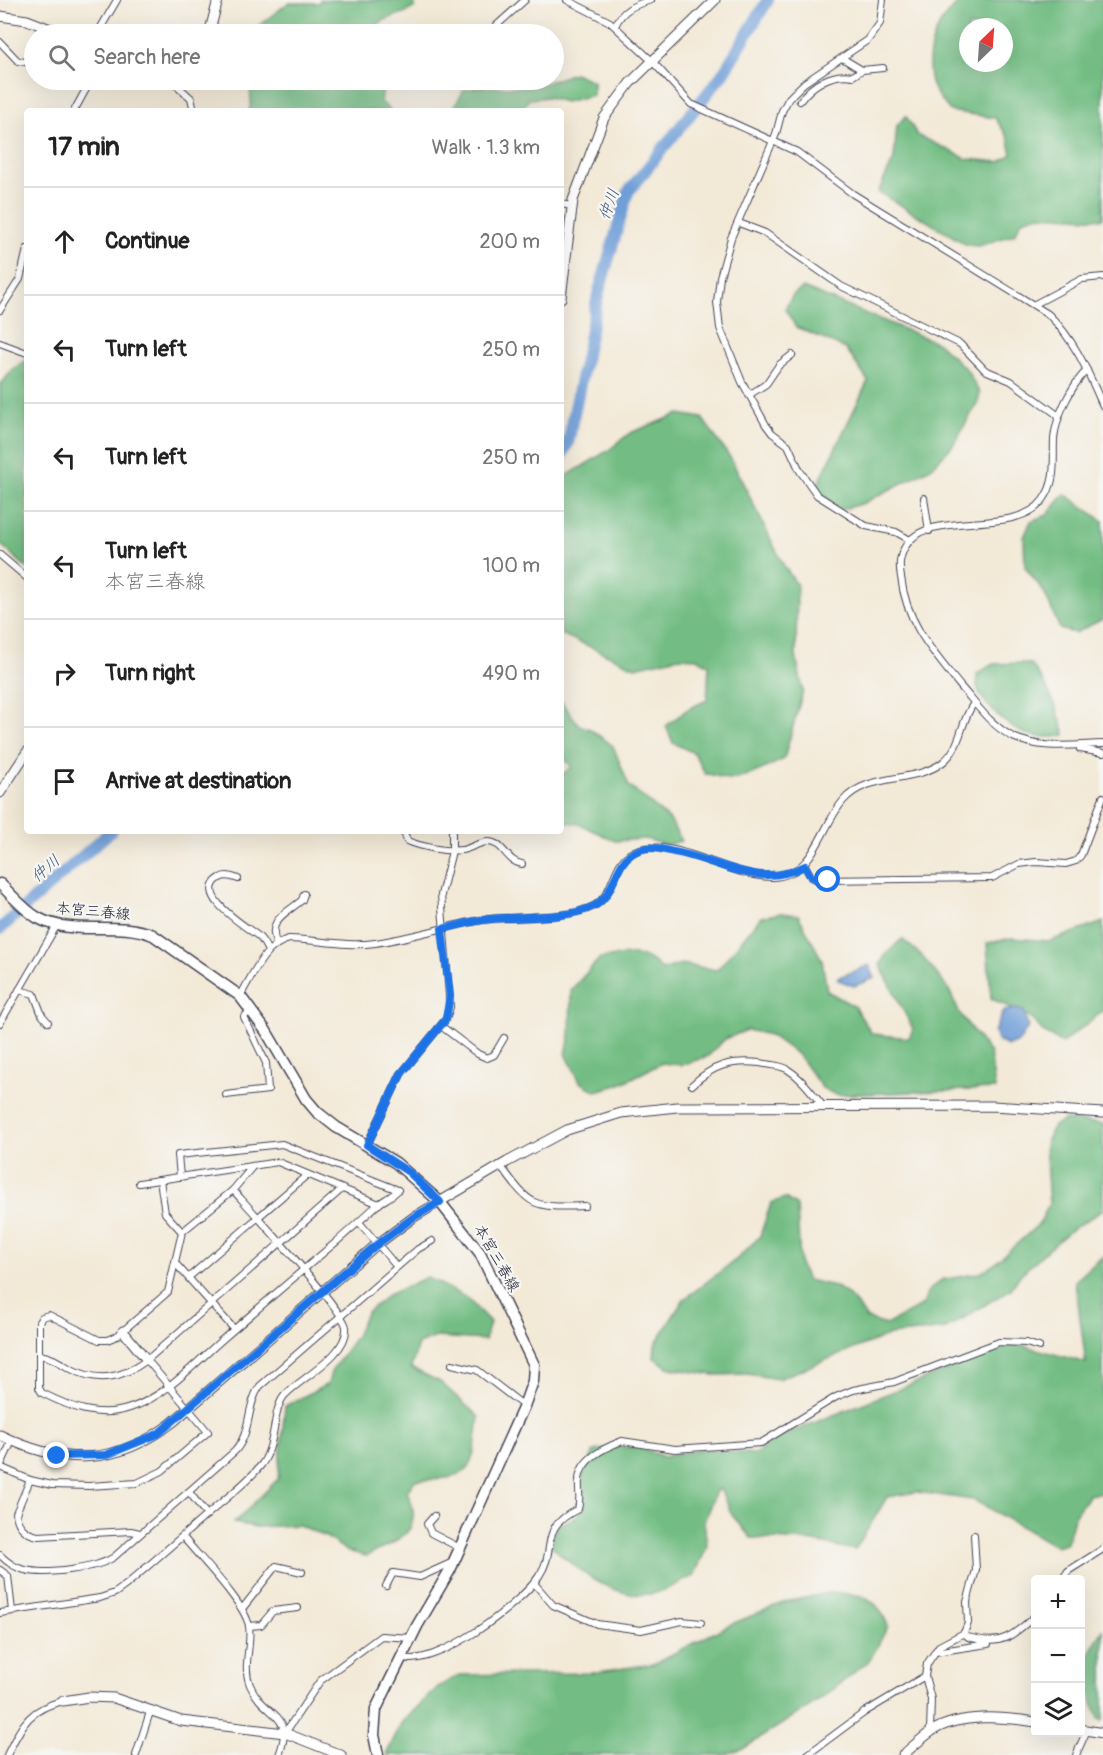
<!DOCTYPE html>
<meta charset="utf-8">
<style>
body{margin:0;font-family:Pangolin,"Klee One",sans-serif;background:#f2f2f2;color:#222}
.controls{position:absolute;right:18px;bottom:18px;display:grid;overflow:hidden;border-radius:6px;box-shadow:0 6px 24px #0002}
.controls button{width:54px;height:54px;display:grid;place-items:center;padding:0;border:0;border-bottom:2px solid #e0e0e0;background:#fff;color:#222;font:30px sans-serif}
.compass{position:absolute;left:959px;top:18px;width:54px;height:54px;border-radius:50%;background:#fff;box-shadow:0 6px 24px #0002;rotate:25deg}
.stop{position:absolute;width:18px;height:18px;margin:-14px;border:4px solid #1a73e8;border-radius:50%;background:#fff}
.stop.end{background:#1a73e8;border-color:#fff;box-shadow:0 2px 6px #0008}
.list{margin:0;padding:0;list-style:none}
h2{display:flex;justify-content:space-between;align-items:center;height:78px;margin:0;padding:0 24px;font-size:26px}
h2 small{font-size:20px;font-weight:400;color:#767676}
.list li{display:grid;grid-template-columns:39px 1fr auto;gap:18px;align-items:center;box-sizing:border-box;height:108px;padding:0 24px;border-top:2px solid #e0e0e0}
.list b{display:block;font-size:22px;white-space:nowrap}
.list p{margin:0;font-size:20px;white-space:nowrap;color:#767676}
.list em{font-size:20px;font-style:normal;color:#767676}
.icon{flex:none;width:33px;height:33px;fill:none;stroke:currentColor;stroke-width:2;stroke-linecap:round;stroke-linejoin:round}
.map{position:relative;flex:none;width:1103px;height:1755px;overflow:hidden}
.search{position:absolute;background:#fff;box-shadow:0 6px 24px #0002;left:24px;top:24px;width:540px;height:66px;display:flex;align-items:center;gap:15px;box-sizing:border-box;padding:0 21px;border-radius:33px;color:#767676;font-size:22px}
.panel{position:absolute;background:#fff;box-shadow:0 6px 24px #0002;left:24px;top:108px;width:540px;height:726px;border-radius:6px}
.map>svg:first-child{display:block}
</style>
<div class="map">
<svg width="1103" height="1755" viewBox="0 0 1103 1755">
<rect width="100%" height="100%" fill="#f6f6f2"/>
<filter id="ink" filterUnits="userSpaceOnUse"><feTurbulence type="fractalNoise" baseFrequency=".0167" numOctaves="2"/><feDisplacementMap in="SourceGraphic" scale="12" xChannelSelector="R" yChannelSelector="G"/><feConvolveMatrix kernelMatrix="1 2 1 2 8 2 1 2 1" color-interpolation-filters="sRGB"/></filter>
<filter id="wash" filterUnits="userSpaceOnUse"><feTurbulence type="fractalNoise" baseFrequency=".008" numOctaves="4" result="noise"/><feDisplacementMap in="SourceGraphic" scale="24" xChannelSelector="R" yChannelSelector="G"/><feGaussianBlur stdDeviation="1.35" result="paint"/><feColorMatrix in="noise" values="0 0 0 0 0 0 0 0 0 0 0 0 0 0 0 0 0 1.4 0 .05"/><feComposite in="paint" operator="in"/></filter>
<g filter="url(#wash)">
<rect width="100%" height="100%" fill="#f3e9d7"/>
<g fill="#73bd84" stroke="#4a7060" stroke-width="1.5" fill-rule="evenodd">
<path d="M320 0H414L415 7C400 18 377 17 369 34H248L288 3H319Z"/>
<path d="M963 0H1103V219L1039 215 1022 220 1015 234 979 246 967 245 878 192 894 159 897 125 906 116 917 135 967 159 1000 162 1012 154 1008 137 995 118 950 111C944 103 933 92 931 83 924 52 936 18 963 0ZM968 27H1004V63H968Z"/>
<polygon points="574,73 593,81 593,95 565,102 548,97 529,99 520,111 452,111 464,90 479,87 534,87"/>
<polygon points="250,80 407,80 402,87 383,87 381,102 391,111 249,111 251,103"/>
<polygon points="803,288 938,343 967,370 980,394 978,402 953,445 931,468 864,503 840,510 822,497 817,486 868,381 846,349 796,327 785,309 793,295"/>
<polygon points="27,360 27,568 0,544 0,385 14,368"/>
<path d="M679 414 702 418 731 459 784 566 797 585 796 656 803 691 784 759C771 765 742 781 729 779 720 778 714 774 705 774L694 753 673 743 666 726 688 709 707 700 709 665 697 658 679 657 635 667 561 634V484L568 475 609 450 630 433Z"/>
<polygon points="1065,494 1103,521 1103,619 1075,633 1060,629 1044,592 1025,567 1024,537 1031,521 1047,515"/>
<path d="M1021 663 1031 664C1048 686 1058 708 1065 735 1035 742 1014 733 993 711 982 699 975 691 977 674L993 664Z"/>
<polygon points="561,701 579,725 590,729 613,746 629,786 670,820 681,841 666,845 645,839 615,841 577,823 561,822 561,775 572,767 561,756"/>
<path d="M781 913 798 915 822 960 827 991 854 1006 872 1034 909 1038 913 1029 880 965 885 955 902 939 921 955 948 988 960 1014 990 1053 995 1089 836 1095 822 1088 798 1055 770 1035 747 1030 725 1039 708 1056 682 1065 662 1063 618 1085 596 1091 580 1082 566 1054 570 1035 571 990 600 958C626 956 643 948 662 970L681 964 717 970 761 917Z"/>
<polygon points="1103,922 1103,1011 1062,1043 1044,1033 1032,1019 991,998 987,943 1012,938 1050,941"/>
<path d="M1065 1120 1103 1124V1210L1072 1229 1043 1254 1020 1275 1011 1289 946 1329 889 1335 778 1379 748 1374 714 1375 670 1368 654 1358 655 1345 683 1300 738 1258 760 1236 771 1203 785 1198 797 1206 800 1264 807 1280C842 1287 847 1289 867 1319L886 1325 923 1305 928 1291 941 1280 980 1273 993 1265 1040 1223 1049 1204 1045 1145 1053 1126Z"/>
<path d="M1103 1256V1492L1089 1495 1075 1514 1067 1543 1055 1546 974 1500 917 1492 887 1497 855 1550 809 1541 751 1538 732 1515 720 1489 716 1491 704 1521 707 1547 694 1576C682 1581 668 1590 655 1593 616 1602 576 1570 551 1545L556 1527 575 1517 584 1507 582 1477 594 1451 619 1447H639L664 1457 700 1449 754 1454 781 1436 1015 1343 1086 1363 1075 1281Z"/>
<path d="M427 1277 467 1298 490 1322 485 1340 436 1337 418 1344 411 1368 440 1382 479 1417C472 1473 474 1479 415 1480L407 1492C427 1532 397 1541 366 1556L347 1551 326 1537 298 1525 256 1527 234 1523 278 1479 285 1406 328 1384 331 1372 356 1336 366 1313 388 1295Z"/>
<path d="M829 1593C861 1594 875 1593 888 1626L870 1660 821 1699 746 1747 724 1755H386L402 1722 438 1687 459 1675 591 1673 653 1664 727 1626 785 1602Z"/>
<polygon points="1103,1630 1103,1721 1099,1719 1081,1673 1081,1666"/>
</g>
<g fill="#6f9ed8" stroke="#48608a" stroke-width="1.5">
<polygon points="869,965 875,978 854,986 838,980 837,978"/>
<polygon points="1016,1009 1024,1011 1028,1027 1019,1042 1008,1046 999,1042 994,1032 1004,1011"/>
</g>
<g fill="none" stroke-linecap="round" stroke-linejoin="round">
<g stroke="#6f9ed8" stroke-width="12">
<polyline points="561,457 568,443 598,295 628,192 722,75 768,0"/>
<polyline points="0,929 111,831"/>
</g>
</g>
</g>
<g filter="url(#ink)">
<g fill="none" stroke-linecap="round" stroke-linejoin="round">
<g stroke="#414052" stroke-width="8">
<g id="street">
<path d="M567 0 610 22 652 61 691 104 797 152 853 194 1048 314C1075 340 1088 372 1103 406"/>
<polyline points="883,0 880,23 868,40 804,83 789,98 782,111 776,134 731,238 720,277 717,302 720,328 742,382 766,425 772,433 788,445 800,471 817,495 866,526 896,532 910,540"/>
<path d="M615 26C623 9 634 5 651 0"/>
<polyline points="97,34 117,0"/>
<polyline points="487,34 525,0"/>
<polyline points="0,42 18,61 34,63"/>
<polyline points="842,58 862,70 883,68"/>
<polyline points="171,80 191,98 194,111"/>
<path d="M800 101C812 84 833 72 853 76L862 70"/>
<polyline points="74,111 91,80"/>
<polyline points="561,204 572,206"/>
<polyline points="739,223 765,233 841,286 960,344 985,370 1011,381 1059,416"/>
<polyline points="1035,304 1082,279 1103,277"/>
<polyline points="0,310 20,279 27,249"/>
<polyline points="0,343 27,353"/>
<path d="M1087 370C1071 386 1056 416 1054 439 1053 461 1057 481 1043 500 1016 538 928 507 905 547 899 557 899 566 901 577 906 623 933 652 961 687 977 705 991 726 1013 737 1041 750 1073 745 1103 744"/>
<polyline points="749,395 766,384 779,365 792,355"/>
<polyline points="924,498 929,531"/>
<polyline points="0,555 27,578"/>
<polyline points="1080,749 1103,753"/>
<path d="M404 831 407 841C422 847 445 852 462 850 470 849 479 842 488 842 504 842 506 862 522 864"/>
<polyline points="805,866 811,877 818,880 992,878 1019,864 1036,862 1066,864 1076,861 1081,855 1103,797"/>
<path d="M238 879C233 877 226 874 220 878 192 895 247 927 258 936 263 940 265 946 268 951"/>
<path d="M276 943C267 919 287 913 302 900L304 894"/>
<polyline points="19,990 34,994 42,1015 48,1022"/>
<path d="M240 996C253 975 264 945 289 939 318 940 347 947 375 943 411 938 446 926 482 920 515 915 564 921 594 906 616 894 611 859 637 850 673 837 733 878 773 877 815 875 820 828 843 801 867 772 915 784 943 762 962 747 960 721 974 703"/>
<polyline points="0,1023 57,925"/>
<polyline points="441,1026 478,1054 487,1058 494,1055 504,1038"/>
<path d="M692 1085C713 1065 731 1060 760 1063 769 1065 779 1065 787 1069 802 1078 812 1093 823 1106"/>
<polyline points="226,1095 268,1090 266,1063 244,1017 251,1010"/>
<polyline points="367,1145 401,1074 446,1019 450,1007 441,895 452,851 452,831"/>
<path d="M500 1165C531 1207 532 1208 585 1206"/>
<polyline points="160,1180 165,1213 182,1232"/>
<polyline points="139,1183 278,1162 379,1204"/>
<polyline points="233,1190 253,1166"/>
<polyline points="359,1222 397,1267"/>
<polyline points="175,1263 234,1329"/>
<polyline points="189,1277 307,1175"/>
<path d="M39 1355C50 1356 59 1362 69 1368 98 1383 121 1379 147 1360L342 1189"/>
<polyline points="452,1364 477,1370 524,1406"/>
<polyline points="0,1467 30,1480 52,1485 89,1486 137,1483 162,1471 208,1432 147,1360"/>
<polyline points="0,1467 12,1441"/>
<path d="M30 1480 16 1513C17 1526 26 1534 38 1536L131 1531 140 1533"/>
<polyline points="189,1492 207,1515"/>
<polyline points="434,1516 427,1524 431,1533 460,1548"/>
<path d="M183 1537C199 1557 245 1603 249 1626 252 1646 242 1666 250 1685 264 1718 296 1711 279 1755"/>
<path d="M0 1555C7 1562 15 1568 25 1570 46 1575 96 1569 114 1557L235 1451C252 1432 246 1405 260 1386L418 1249 432 1241"/>
<polyline points="0,1570 8,1576 12,1611"/>
<polyline points="1062,1580 1068,1571 1103,1549"/>
<polyline points="534,1583 553,1605 597,1624 641,1630 682,1621 701,1623"/>
<polyline points="386,1586 393,1573 420,1577 451,1563"/>
<polyline points="242,1609 276,1566 302,1572"/>
<path d="M0 1613 100 1598 115 1593 126 1585C154 1561 181 1537 209 1513 227 1497 247 1483 262 1464 277 1443 272 1409 285 1395 301 1378 349 1354 346 1327 344 1310 251 1210 233 1190L182 1232 168 1292 117 1336 107 1340H99L49 1315 42 1317 39 1322V1388L42 1393C70 1407 98 1419 130 1408 167 1396 195 1363 224 1338 261 1306 298 1274 335 1243 349 1231 363 1218 376 1206 383 1200 392 1197 398 1190L282 1144 178 1155 180 1177"/>
<polyline points="249,1626 261,1625 273,1611 298,1608"/>
<polyline points="964,1633 968,1623 967,1602 976,1570 974,1535"/>
<polyline points="935,1652 988,1644"/>
<path d="M401 1657C433 1671 522 1603 539 1576 558 1548 537 1529 578 1509 581 1499 578 1490 579 1480 580 1459 604 1448 622 1441L675 1449 761 1443 836 1397 853 1390 894 1382 999 1342 1026 1343 1039 1347"/>
<path d="M930 1732 931 1699 925 1676 927 1664 939 1646 964 1633C968 1638 970 1638 977 1639 1003 1646 1016 1633 1036 1615"/>
<polyline points="285,1733 320,1681 381,1636 411,1638"/>
<path d="M7 1755C22 1725 28 1709 63 1701"/>
<polyline points="136,1755 151,1709"/>
<polyline points="807,1755 865,1712 925,1676"/>
<polyline points="1076,1755 1087,1730"/>
</g>
</g>
<g stroke="#414052" stroke-width="11">
<g id="secondary">
<polyline points="0,16 27,20 63,34"/>
<polyline points="209,34 218,0"/>
<polyline points="147,80 162,80"/>
<polyline points="561,298 573,200 604,118 630,83 715,0"/>
<polyline points="0,793 27,752"/>
<polyline points="123,1331 147,1360"/>
<path d="M0 1435C63 1466 117 1466 173 1422L375 1246 414 1217 507 1162 567 1130 621 1113 677 1107 992 1106 1103 1113"/>
<polyline points="63,1701 89,1697 114,1698 181,1721 285,1733 341,1755"/>
<polyline points="1080,1729 1103,1733"/>
<path d="M903 1755C912 1747 922 1738 932 1731 961 1713 1003 1717 1036 1722"/>
</g>
</g>
<g stroke="#414052" stroke-width="13">
<path id="primary" d="M0 884C12 895 24 910 38 918 73 937 116 920 153 935L240 996 266 1031 306 1099 317 1112 336 1127 396 1163 440 1202 480 1253 534 1365 533 1381 524 1406 450 1570 417 1626 376 1709 374 1735 378 1755"/>
</g>
<use href="#street" stroke="#fff" stroke-width="6"/>
<use href="#secondary" stroke="#fff" stroke-width="9"/>
<use href="#primary" stroke="#fff" stroke-width="10"/>
</g>
</g>
<g fill="none" stroke-linecap="round" stroke-linejoin="round" filter="url(#ink)">
<path stroke="#1a73e8" stroke-width="8" d="M57 1456 106 1455 158 1434 375 1246 414 1217 440 1202 410 1173 367 1145 401 1074 446 1019 450 996 442 929C455 927 468 922 482 920 515 915 565 921 594 906 620 892 612 853 647 848 655 847 665 850 674 852 721 860 756 890 805 866L811 877 828 880"/>
</g>
<g text-anchor="middle" stroke-width="4.5" stroke-linejoin="round" paint-order="stroke">
<g font-size="15" fill="#22223b" stroke="#f6f6f2">
<text transform="translate(93 911) rotate(5)" y="5">本宮三春線</text>
<text transform="translate(497 1258) rotate(60)" y="5">本宮三春線</text>
</g>
<g font-size="16" font-style="italic" fill="#41547a" stroke="#f6f6f2">
<text transform="translate(608 204) rotate(-70)" y="6">仲川</text>
<text transform="translate(45 868) rotate(-41)" y="6">仲川</text>
</g>
</g>
</svg>
<div class="controls">
<button>+</button>
<button>−</button>
<button><svg class="icon" aria-label="layers" viewBox="0 0 24 24"><path d="M12 4l9 5-9 5-9-5zM3 14l9 5 9-5"/></svg></button>
</div>
<svg class="compass" viewBox="-18 -18 36 36"><path d="M0-13l5 13h-10z" fill="#e53935"/><path d="M0 13l5-13h-10z" fill="#767676"/></svg>
<div class="stop" style="left:828px;top:880px"></div>
<div class="stop end" style="left:57px;top:1456px"></div>
<div class="search"><svg class="icon" aria-label="search" viewBox="0 0 24 24"><circle cx="10" cy="10" r="6"/><path d="M15 15l6 6"/></svg>Search here</div>
<section class="panel">
<h2>17 min<small>Walk · 1.3 km</small></h2>
<ul class="list">
<li><svg class="icon" aria-label="ahead" viewBox="0 0 24 24"><path d="M12 20V5M6 11l6-6 6 6"/></svg><div><b>Continue</b></div><em>200 m</em></li>
<li><svg class="icon" aria-label="left" viewBox="0 0 24 24"><path d="M17 20v-9H6M10 6l-5 5 5 5"/></svg><div><b>Turn left</b></div><em>250 m</em></li>
<li><svg class="icon" aria-label="left" viewBox="0 0 24 24"><path d="M17 20v-9H6M10 6l-5 5 5 5"/></svg><div><b>Turn left</b></div><em>250 m</em></li>
<li><svg class="icon" aria-label="left" viewBox="0 0 24 24"><path d="M17 20v-9H6M10 6l-5 5 5 5"/></svg><div><b>Turn left</b><p>本宮三春線</p></div><em>100 m</em></li>
<li><svg class="icon" aria-label="right" viewBox="0 0 24 24"><path d="M7 20v-9h11M14 6l5 5-5 5"/></svg><div><b>Turn right</b></div><em>490 m</em></li>
<li><svg class="icon" aria-label="arrive" viewBox="0 0 24 24"><path d="M6 21V4h12l-3 4 3 4H6"/></svg><div><b>Arrive at destination</b></div></li>
</ul>
</section>
</div>
